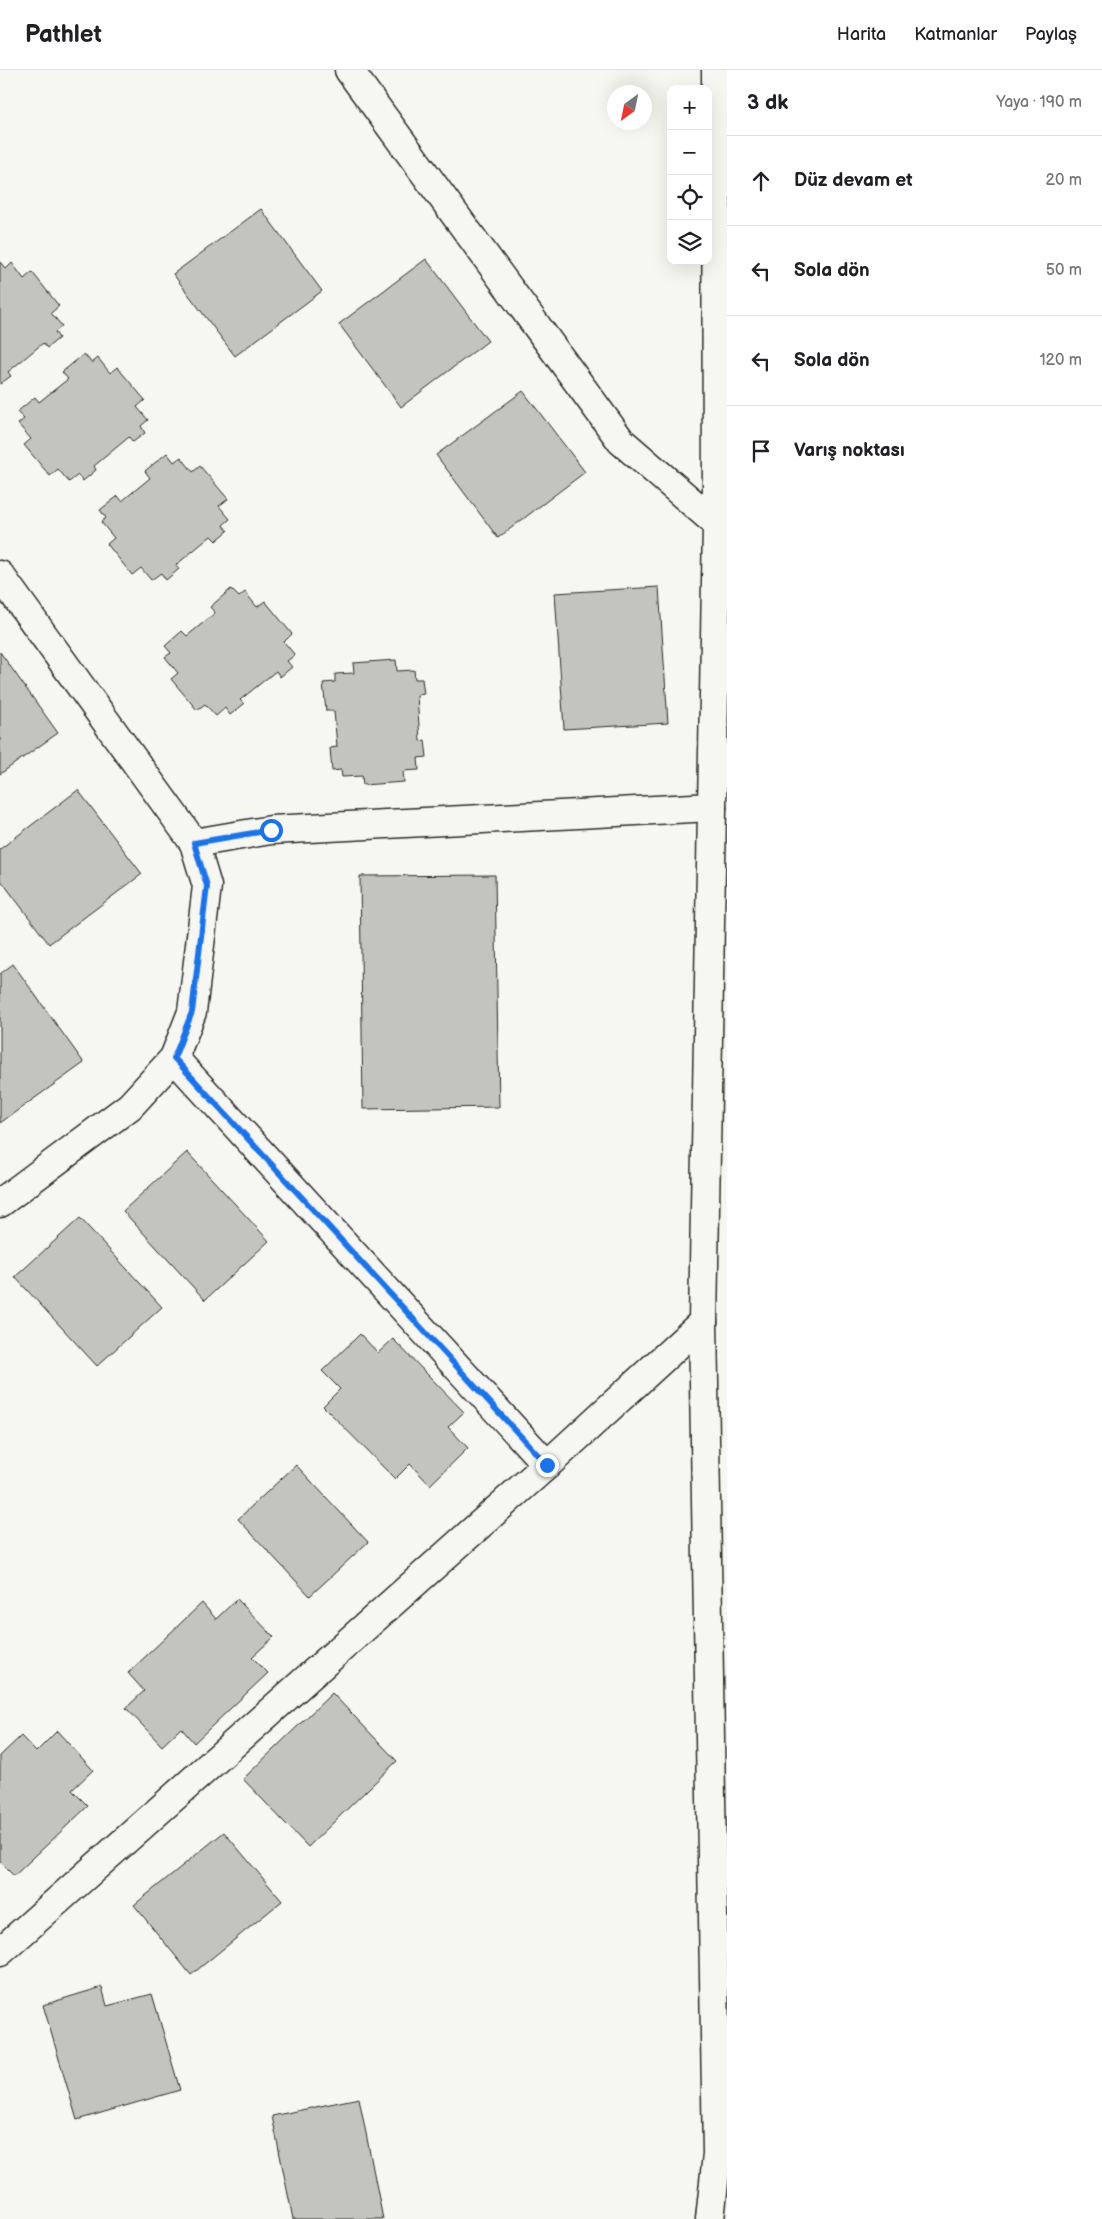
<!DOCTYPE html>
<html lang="tr">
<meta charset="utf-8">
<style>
body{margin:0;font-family:"Balsamiq Sans",sans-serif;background:#f6f6f6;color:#202124}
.controls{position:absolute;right:15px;top:15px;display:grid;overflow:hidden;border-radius:10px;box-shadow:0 5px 20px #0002}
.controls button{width:45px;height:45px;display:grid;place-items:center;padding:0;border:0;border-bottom:1px solid #e0e0e0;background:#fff;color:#202124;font:25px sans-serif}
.compass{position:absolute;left:607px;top:15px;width:45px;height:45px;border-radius:50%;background:#fff;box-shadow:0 5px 20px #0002;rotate:213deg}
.stop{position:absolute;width:15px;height:15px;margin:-11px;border:4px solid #1a73e8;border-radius:50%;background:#fff}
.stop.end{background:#1a73e8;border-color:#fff;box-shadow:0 1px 5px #0008}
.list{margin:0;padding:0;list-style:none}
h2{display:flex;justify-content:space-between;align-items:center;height:65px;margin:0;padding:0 20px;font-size:21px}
h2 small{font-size:16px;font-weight:400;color:#757577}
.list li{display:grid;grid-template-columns:32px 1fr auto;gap:15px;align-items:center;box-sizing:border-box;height:90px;padding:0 20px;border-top:1px solid #e0e0e0}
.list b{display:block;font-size:19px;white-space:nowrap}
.list em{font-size:16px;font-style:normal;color:#757577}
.icon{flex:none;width:28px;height:28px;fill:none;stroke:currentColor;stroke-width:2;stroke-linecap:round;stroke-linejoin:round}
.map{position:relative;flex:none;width:727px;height:2149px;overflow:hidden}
header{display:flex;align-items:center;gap:30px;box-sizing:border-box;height:70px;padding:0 25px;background:#fff;border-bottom:1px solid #e0e0e0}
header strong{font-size:24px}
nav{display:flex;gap:28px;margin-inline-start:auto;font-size:18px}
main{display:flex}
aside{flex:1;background:#fff}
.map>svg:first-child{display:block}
</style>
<header>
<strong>Pathlet</strong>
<nav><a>Harita</a><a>Katmanlar</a><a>Paylaş</a></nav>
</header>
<main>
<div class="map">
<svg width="727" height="2149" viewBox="0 0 727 2149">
<rect width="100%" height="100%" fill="#f6f6f2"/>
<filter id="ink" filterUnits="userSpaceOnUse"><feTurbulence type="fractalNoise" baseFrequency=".02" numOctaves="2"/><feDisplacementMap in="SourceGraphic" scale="10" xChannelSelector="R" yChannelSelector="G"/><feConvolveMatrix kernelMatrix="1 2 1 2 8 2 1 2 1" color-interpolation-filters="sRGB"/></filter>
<g filter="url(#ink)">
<g fill="#c3c3c0" stroke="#2b2b2b">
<polygon points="261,139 322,221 235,286 173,204"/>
<polygon points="426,189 488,271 401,337 339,254"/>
<polygon points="0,192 6,199 12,193 24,209 32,202 59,236 51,243 62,256 55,262 59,268 47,278 43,273 8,302 11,306 0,314"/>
<polygon points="84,284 92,293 98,288 110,303 117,297 145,330 137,337 148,350 141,356 145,363 133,372 129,367 94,396 96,400 83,411 78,405 69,412 58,399 50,406 24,375 31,369 18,354 24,349 17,342 35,327 39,332 68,309 62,302"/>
<polygon points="523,321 585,402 498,468 436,385"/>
<polygon points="167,383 174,392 181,387 193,402 200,396 228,429 219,436 230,449 223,455 228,461 216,471 211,466 176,495 179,499 166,510 161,503 151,510 141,498 132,505 107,474 114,468 101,452 106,448 100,440 118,426 122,431 150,408 145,401"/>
<polygon points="659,517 668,653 564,659 555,523"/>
<polygon points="231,519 239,527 245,522 257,537 265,531 292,564 284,572 295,585 287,591 292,597 280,607 276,601 240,630 244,634 230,645 225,638 216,646 205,634 197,640 171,609 178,603 165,587 171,583 165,576 182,561 187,566 215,543 210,537"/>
<polygon points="0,582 58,663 0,704"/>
<polygon points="396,590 397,601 414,600 415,609 422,609 424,624 417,625 420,671 425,670 427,687 418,688 419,700 403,701 404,712 363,715 362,706 342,707 341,700 332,701 330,678 337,677 334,641 326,641 323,613 335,612 335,604 354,603 353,593"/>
<polygon points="78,720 142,804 49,874 0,809 0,779"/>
<polygon points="495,805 499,1037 363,1039 360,806"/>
<polygon points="13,894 84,993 0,1053 0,904"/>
<polygon points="187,1082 269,1171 205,1230 123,1141"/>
<polygon points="80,1148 162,1237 97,1296 15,1207"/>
<polygon points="360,1264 378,1283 393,1269 464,1342 448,1357 468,1378 430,1415 410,1394 395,1409 323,1336 340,1319 322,1301"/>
<polygon points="296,1395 368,1472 310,1526 238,1449"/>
<polygon points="237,1529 274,1567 252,1587 268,1603 194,1673 181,1658 162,1676 126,1638 144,1621 128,1603 202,1533 216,1549"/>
<polygon points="332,1623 397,1691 308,1777 243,1709"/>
<polygon points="57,1661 93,1700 72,1720 88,1736 14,1806 0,1792 0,1686 21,1666 36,1682"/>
<polygon points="224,1762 282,1831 191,1905 134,1835"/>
<polygon points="102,1917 107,1936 152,1924 180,2020 77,2050 43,1935"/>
<polygon points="359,2028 383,2149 293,2149 272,2046"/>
</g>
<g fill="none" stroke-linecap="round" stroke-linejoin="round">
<g stroke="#2b2b2b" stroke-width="31">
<g id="minor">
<polyline points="349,0 621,371 717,454"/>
<polyline points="0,505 194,773 207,816 192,942 174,988 130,1036 0,1133"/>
<polyline points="194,773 271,760 712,737"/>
<polyline points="174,988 547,1395"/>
<polyline points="0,1882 547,1395 703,1252"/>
<polyline points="710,2149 717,2084 703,1252 717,454 716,0"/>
</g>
</g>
<use href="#minor" stroke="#f6f6f2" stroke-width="28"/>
</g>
</g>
<g fill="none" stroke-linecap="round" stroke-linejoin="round" filter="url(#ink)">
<polyline stroke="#1a73e8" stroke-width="6" points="271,760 194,773 207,816 192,942 174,988 547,1395"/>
</g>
</svg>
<div class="controls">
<button>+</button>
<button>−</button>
<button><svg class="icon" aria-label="locate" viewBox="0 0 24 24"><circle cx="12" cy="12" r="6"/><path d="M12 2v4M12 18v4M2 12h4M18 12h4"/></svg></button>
<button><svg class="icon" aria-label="layers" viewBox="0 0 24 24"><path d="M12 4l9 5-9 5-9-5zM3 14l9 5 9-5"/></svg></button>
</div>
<svg class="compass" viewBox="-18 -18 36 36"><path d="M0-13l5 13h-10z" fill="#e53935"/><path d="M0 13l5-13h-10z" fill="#757577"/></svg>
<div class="stop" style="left:271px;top:760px"></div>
<div class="stop end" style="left:547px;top:1395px"></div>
</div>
<aside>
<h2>3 dk<small>Yaya · 190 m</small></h2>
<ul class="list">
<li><svg class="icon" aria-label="ahead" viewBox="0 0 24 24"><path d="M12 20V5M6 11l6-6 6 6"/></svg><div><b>Düz devam et</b></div><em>20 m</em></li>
<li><svg class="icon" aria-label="left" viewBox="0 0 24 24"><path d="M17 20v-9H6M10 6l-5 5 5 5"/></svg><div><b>Sola dön</b></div><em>50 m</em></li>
<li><svg class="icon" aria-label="left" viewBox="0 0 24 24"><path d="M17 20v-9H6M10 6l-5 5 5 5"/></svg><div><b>Sola dön</b></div><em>120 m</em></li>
<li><svg class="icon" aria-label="arrive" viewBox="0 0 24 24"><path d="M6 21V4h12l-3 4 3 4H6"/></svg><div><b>Varış noktası</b></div></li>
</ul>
</aside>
</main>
